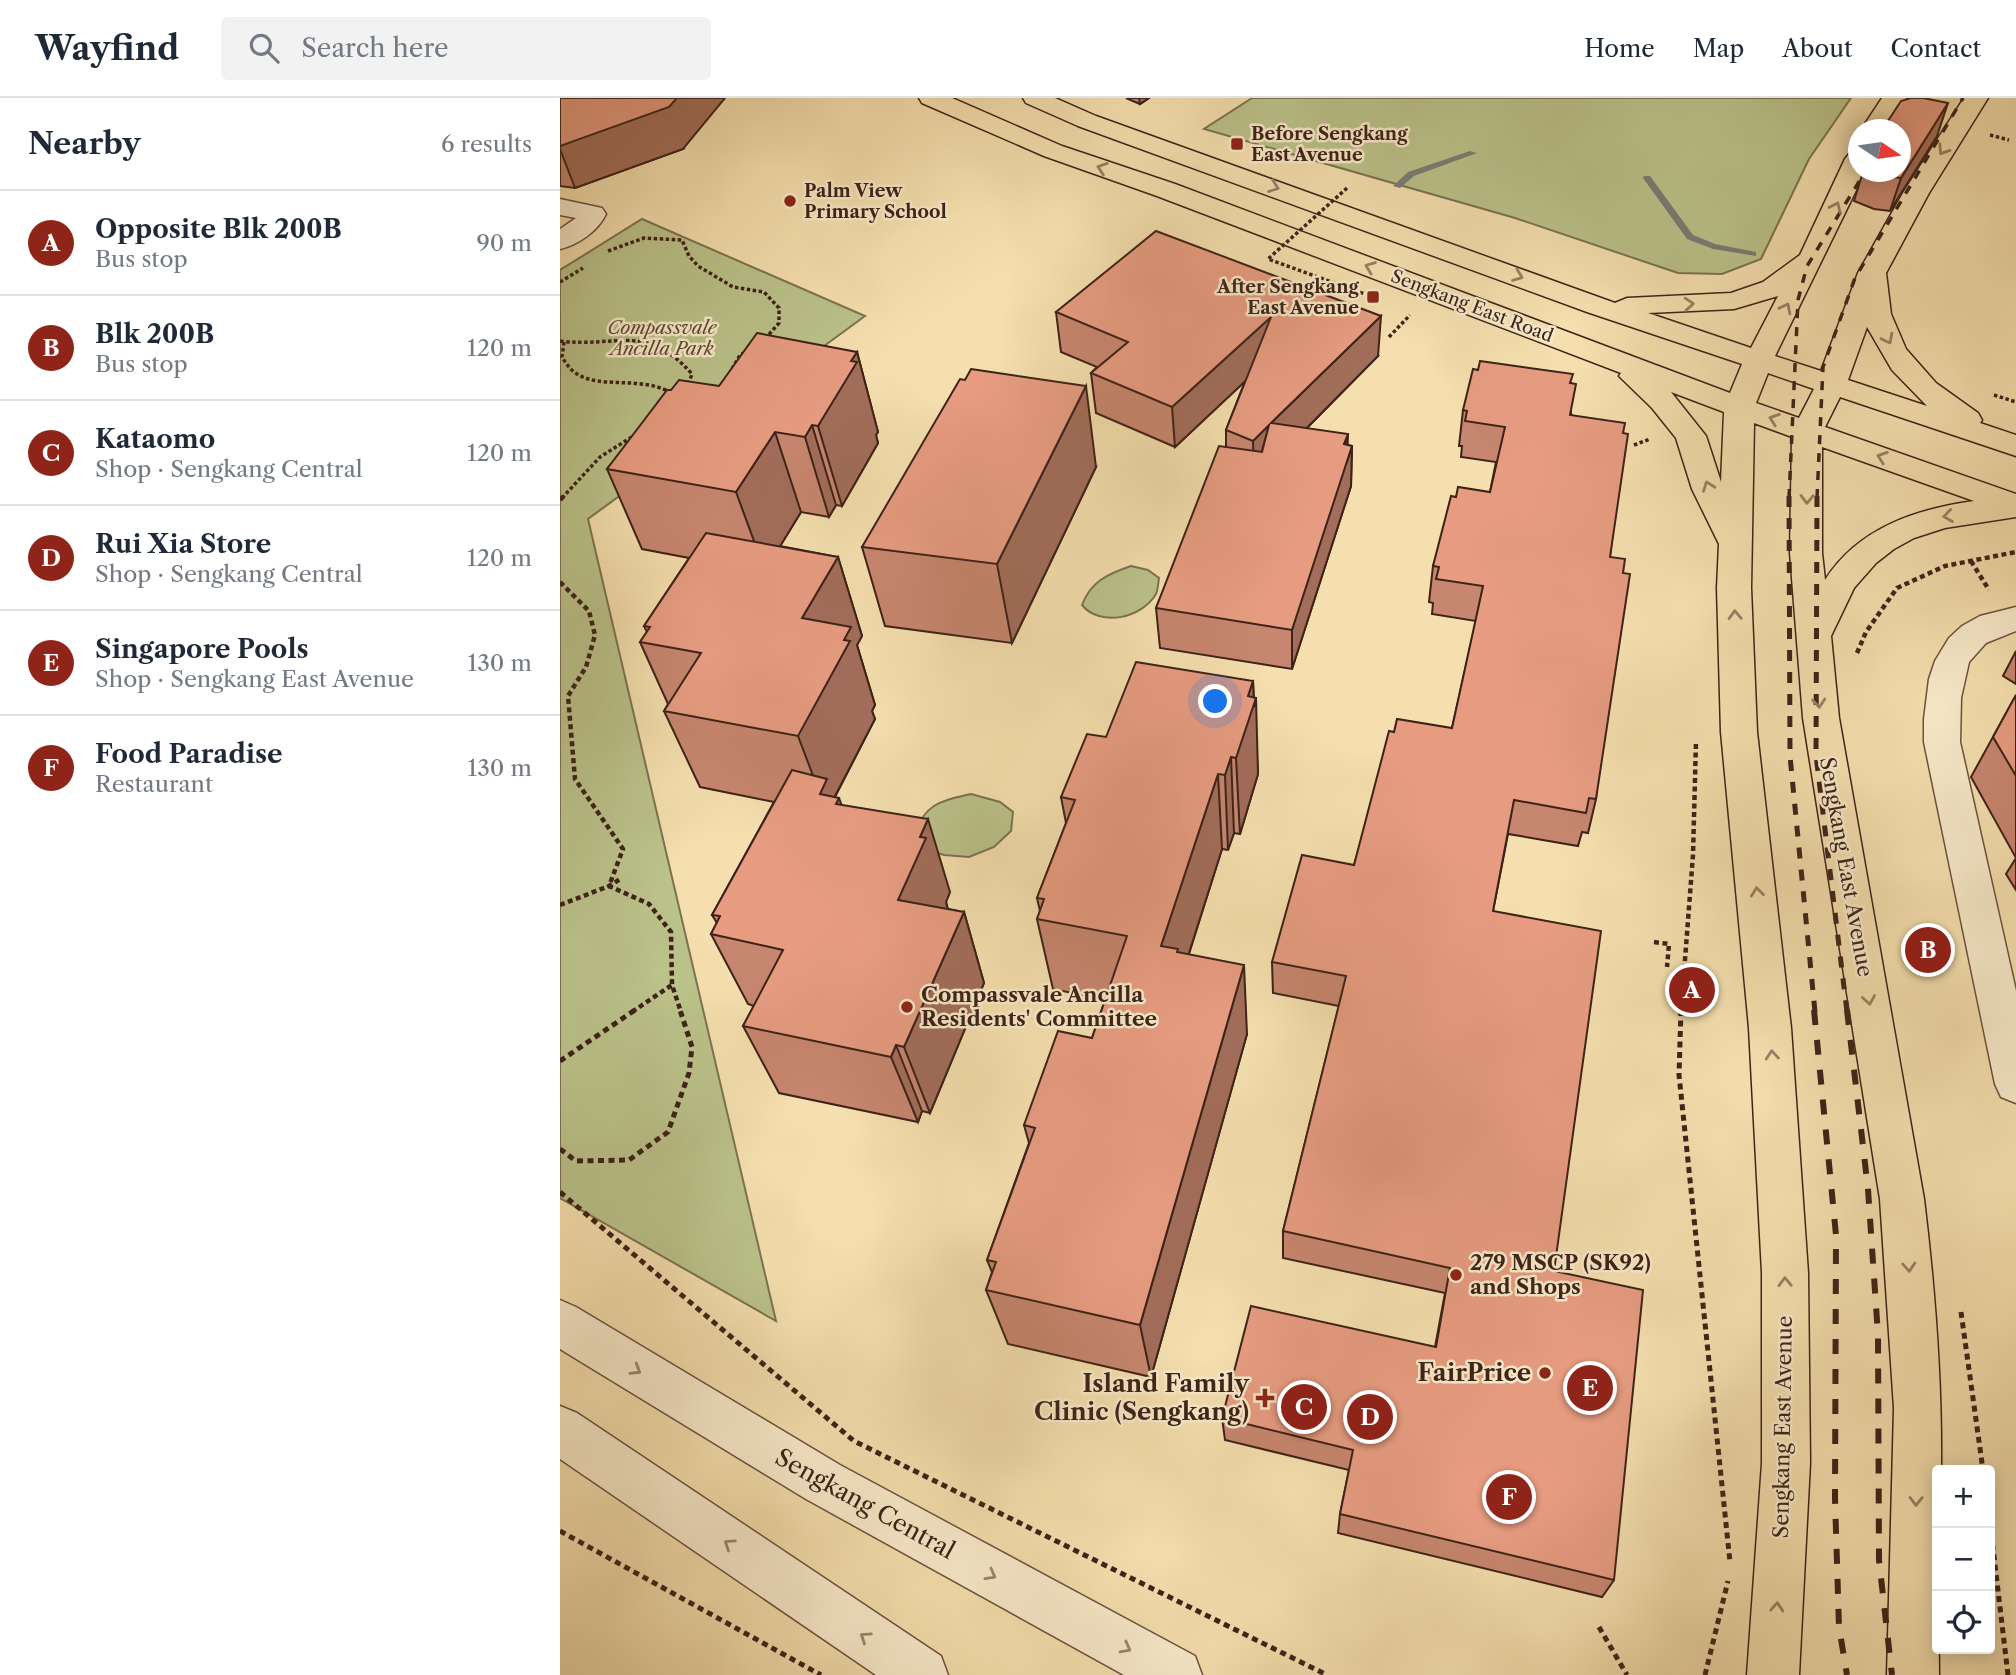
<!DOCTYPE html>
<meta charset="utf-8">
<style>
body{margin:0;font-family:"Libre Caslon Text",serif;background:#f2f2f3;color:#1f2937}
.controls{position:absolute;right:21px;bottom:21px;display:grid;overflow:hidden;border-radius:7px;box-shadow:0 4px 18px #0003}
.controls button{width:63px;height:63px;display:grid;place-items:center;padding:0;border:0;border-bottom:2px solid #e0e1e3;background:#fff;color:#1f2937;font:35px sans-serif}
.compass{position:absolute;left:1288px;top:21px;width:63px;height:63px;border-radius:50%;background:#fff;box-shadow:0 4px 18px #0003;rotate:103deg}
.you{position:absolute;left:656px;top:604px;width:24px;height:24px;margin:-18px;border:5px solid #fff;border-radius:50%;background:#1a73e8;box-shadow:0 0 0 10px #1a73e833}
.badge{display:grid;place-items:center;width:46px;height:46px;border-radius:50%;background:#8f2418;color:#fff;font-size:23px;font-weight:700}
.pin{position:absolute;translate:-50% -50%;border:4px solid #fff;box-shadow:0 2px 7px #0006}
.list{margin:0;padding:0;list-style:none}
h2{display:flex;justify-content:space-between;align-items:center;height:91px;margin:0;padding:0 28px;font-size:30px}
h2 small{font-size:23px;font-weight:400;color:#747a83}
.list li{display:grid;grid-template-columns:46px 1fr auto;gap:21px;align-items:center;box-sizing:border-box;height:105px;padding:0 28px;border-top:2px solid #e0e1e3}
.list b{display:block;font-size:26px;white-space:nowrap}
.list p{margin:0;font-size:23px;white-space:nowrap;color:#747a83}
.list em{font-size:23px;font-style:normal;color:#747a83}
.icon{flex:none;width:38px;height:38px;fill:none;stroke:currentColor;stroke-width:2;stroke-linecap:round;stroke-linejoin:round}
.map{position:relative;flex:none;width:1456px;height:1577px;overflow:hidden}
header{display:flex;align-items:center;gap:42px;box-sizing:border-box;height:98px;padding:0 35px;background:#fff;border-bottom:2px solid #e0e1e3}
header strong{font-size:33px}
nav{display:flex;gap:38px;margin-inline-start:auto;font-size:24px}
.search{width:490px;height:63px;background:#f2f2f3;display:flex;align-items:center;gap:18px;box-sizing:border-box;padding:0 24px;border-radius:7px;color:#747a83;font-size:26px}
main{display:flex}
aside{flex:1;background:#fff}
.map>svg:first-child{display:block}
</style>
<header>
<strong>Wayfind</strong>
<div class="search"><svg class="icon" aria-label="search" viewBox="0 0 24 24"><circle cx="10" cy="10" r="6"/><path d="M15 15l6 6"/></svg>Search here</div>
<nav><a>Home</a><a>Map</a><a>About</a><a>Contact</a></nav>
</header>
<main>
<aside>
<h2>Nearby<small>6 results</small></h2>
<ul class="list">
<li><span class="badge">A</span><div><b>Opposite Blk 200B</b><p>Bus stop</p></div><em>90 m</em></li>
<li><span class="badge">B</span><div><b>Blk 200B</b><p>Bus stop</p></div><em>120 m</em></li>
<li><span class="badge">C</span><div><b>Kataomo</b><p>Shop · Sengkang Central</p></div><em>120 m</em></li>
<li><span class="badge">D</span><div><b>Rui Xia Store</b><p>Shop · Sengkang Central</p></div><em>120 m</em></li>
<li><span class="badge">E</span><div><b>Singapore Pools</b><p>Shop · Sengkang East Avenue</p></div><em>130 m</em></li>
<li><span class="badge">F</span><div><b>Food Paradise</b><p>Restaurant</p></div><em>130 m</em></li>
</ul>
</aside>
<div class="map">
<svg width="1456" height="1577" viewBox="0 0 1456 1577">
<rect width="100%" height="100%" fill="#f5dfae"/>
<filter id="stains"><feTurbulence type="fractalNoise" baseFrequency=".00286" numOctaves="4"/><feColorMatrix values="0 0 0 0 .2 0 0 0 0 .09 0 0 0 0 .02 0 0 0 .5 -.17"/></filter>
<radialGradient id="worn" r=".72"><stop offset=".6" stop-color="#630" stop-opacity="0"/><stop offset="1" stop-color="#630" stop-opacity=".3"/></radialGradient>
<g fill="#bbc28a" stroke="#7c7251" stroke-width="2">
<polygon points="692,0 1291,0 1249,61 1201,161 1162,176 1118,175 955,120 644,31"/>
<polygon points="82,121 305,218 28,421 216,1223 0,1100 0,172"/>
<path d="M571 468 588 472 599 480C598 485 598 492 596 496 581 521 540 529 522 507 531 483 548 476 571 468Z"/>
<path d="M411 696 440 704 453 714 451 733 434 749 409 759 384 757 364 751 354 737C365 705 381 703 411 696Z"/>
</g>
<g fill="none" stroke-linecap="round" stroke-linejoin="round">
<g fill="#787d75" fill-rule="evenodd">
<polygon points="910,53 917,55 854,78 840,90 833,88 848,74"/>
<polygon points="1084,78 1090,78 1133,137 1155,146 1196,154 1196,158 1153,151 1127,141 1083,80"/>
</g>
<g stroke="#6b513e" stroke-width="3">
<g id="minor">
<path d="M0 101 42 110 46 116C38 133 18 147 0 151V131L16 120 0 117Z"/>
<polygon points="1456,509 1456,533 1426,545 1409,564 1401,600 1400,644 1456,893 1456,1005 1441,999 1435,986 1364,644 1364,621 1369,581 1375,563 1389,540 1402,528 1420,518"/>
<polygon points="0,1202 16,1209 280,1367 635,1558 642,1577 564,1577 246,1401 0,1251"/>
<polygon points="0,1308 17,1315 381,1558 388,1577 316,1577 0,1361"/>
</g>
</g>
<g stroke="#3d2218" stroke-width="3">
<g id="major">
<path d="M359 0H392L502 48 615 86 1170 295 1182 266 1027 214 518 28 466 5 463 0H495L536 18 1055 205 1067 200 1171 195 1203 184 1240 157 1285 61 1289 56 1298 53V74H1305L1215 258 1261 273 1298 175 1343 95 1404 0H1428L1369 95 1326 175 1331 216 1346 251 1376 285 1418 315 1422 322 1420 325 1456 337V358L1280 299 1265 329 1456 396V419L1385 430 1354 440 1334 451 1316 465 1294 490 1271 538 1279 620 1364 1101C1375 1191 1382 1282 1381 1372H1377L1379 1577H1327L1334 1310 1320 1101 1243 620 1230 455 1232 339 1194 325 1191 490 1197 634 1231 930 1248 1175 1250 1365 1239 1577H1187L1202 1365V1175L1189 930 1161 634 1157 490 1159 446 1132 391 1116 340 1092 310 1059 278 1061 275 597 98 484 58 362 5ZM1218 198 1191 250 1088 215 1174 211ZM1307 229 1332 272 1367 308 1288 282ZM1208 275 1254 291 1239 320 1196 305ZM1111 294 1164 314 1161 384 1146 338ZM1262 349 1414 403C1356 411 1298 430 1265 482L1262 455Z"/>
<polygon points="1322,0 1346,0 1326,32 1301,32"/>
</g>
</g>
<g stroke="#3d2218" stroke-width="3.5" stroke-dasharray="3.5 2.5" stroke-linecap="butt">
<polyline points="1430,37 1449,42"/>
<polyline points="48,153 84,140 122,142 129,158 138,168 173,189 204,194 219,210 219,225 205,241"/>
<polyline points="0,184 23,170"/>
<polyline points="829,239 850,217"/>
<path d="M0 243C57 250 86 224 132 276L128 287"/>
<path d="M4 244 2 259C6 265 10 272 17 276 41 291 79 278 110 294"/>
<polyline points="172,271 180,257 186,254"/>
<polyline points="1434,297 1456,304"/>
<polyline points="1074,347 1090,341"/>
<polyline points="2,400 40,359 75,337"/>
</g>
<g stroke="#3d2218" stroke-width="4.5" stroke-dasharray="5 3.5" stroke-linecap="butt">
<polyline points="0,402 4,398"/>
<polyline points="1411,463 1429,492"/>
<polyline points="0,484 29,513 35,537 26,569 8,598 15,681 63,751 49,788 89,806 111,834 112,887"/>
<polyline points="1297,555 1306,534 1337,490 1385,468 1456,454"/>
<polyline points="0,807 49,788 62,780"/>
<polyline points="1094,844 1109,846 1107,869"/>
<polyline points="72,914 112,887 121,914"/>
<polyline points="1121,914 1133,757 1136,643"/>
</g>
<g stroke="#3d2218" stroke-width="5" stroke-dasharray="6 4.5" stroke-linecap="butt">
<polyline points="1121,912 1119,977 1170,1464"/>
<polyline points="0,963 75,912"/>
<polyline points="0,1051 16,1063 69,1062 108,1034 129,975 132,949 120,912"/>
<polyline points="0,1094 294,1343 767,1577"/>
<polyline points="1401,1214 1423,1372"/>
<polyline points="1430,1425 1448,1577"/>
<polyline points="0,1433 261,1577"/>
<polyline points="1039,1529 1067,1577"/>
<polyline points="1145,1577 1168,1483"/>
</g>
<use href="#minor" fill="#f8eaca" fill-rule="evenodd"/>
<use href="#major" fill="#f5dfae" fill-rule="evenodd"/>
<g stroke="#3d2218" stroke-width="3.5" stroke-dasharray="9 9" stroke-linecap="butt">
<polyline points="1229,400 1238,202 1247,168 1305,74"/>
<polyline points="1257,400 1263,269 1295,180 1403,0"/>
</g>
<g stroke="#3d2218" stroke-width="5" stroke-dasharray="11 11" stroke-linecap="butt">
<polyline points="1229,398 1230,658 1255,914"/>
<polyline points="1257,398 1256,657 1287,914"/>
</g>
<g stroke="#3d2218" stroke-width="6" stroke-dasharray="15 15" stroke-linecap="butt">
<polyline points="1254,912 1276,1137 1275,1401 1279,1529 1287,1577"/>
<polyline points="1287,912 1308,1091 1318,1237 1319,1462 1332,1577"/>
</g>
<polyline stroke="#3d2218" stroke-width="3.5" stroke-dasharray="3.5 2.5" stroke-linecap="butt" points="787,90 708,161 813,199"/>
</g>
<g fill="#c7866f" stroke="#3d2218" stroke-width="2">
<polygon points="0,0 123,51 15,90 0,88"/>
<polygon points="566,0 589,0 580,6"/>
<polygon points="1377,38 1330,113 1314,111 1294,103 1303,74 1340,74"/>
<polygon points="496,214 818,258 747,330 787,347 792,348 791,388 732,571 600,550 596,510 666,349 666,332 685,283 615,349 536,315 531,275 537,269 501,254"/>
<polygon points="297,254 318,334 316,337 318,345 282,408 276,407 269,419 241,414 220,448 278,459 302,538 297,547 315,607 312,613 315,621 275,699 281,707 390,794 386,804 388,811 404,814 424,885 370,1015 362,1013 358,1024 219,995 183,928 194,908 188,906 151,836 157,825 152,817 214,704 140,689 104,613 108,606 80,544 87,534 84,528 129,460 82,451 47,371 111,292 159,288"/>
<polygon points="1011,285 1011,317 1063,335 1050,459 1036,701 1028,735 1022,734 1018,748 948,736 933,813 994,1173 1054,1482 1042,1499 778,1435 780,1416 789,1372 665,1342 662,1320 875,1249 885,1195 723,1160 723,1133 779,908 713,895 712,864 794,767 834,634 892,630 916,523 872,516 873,505 869,504 873,468 896,399 930,394 936,364 901,359 902,348 899,348 903,312"/>
<polygon points="536,369 452,545 325,528 302,449"/>
<polygon points="1456,553 1456,586 1443,578"/>
<polygon points="693,583 698,676 680,736 674,735 668,752 662,751 629,856 687,936 591,1279 448,1246 426,1192 432,1174 427,1162 469,1045 464,1027 532,940 545,902 493,891 477,821 480,813 477,800 506,725 501,699 546,639"/>
<polygon points="1456,597 1456,760 1411,679"/>
<polygon points="1456,760 1456,792 1446,776"/>
</g>
<g fill="#a26d5a" stroke="#3d2218" stroke-width="2">
<polygon points="117,0 165,0 123,51 15,90 0,51 0,48"/>
<polygon points="579,0 589,0 580,6"/>
<polygon points="1388,5 1377,38 1330,113 1341,80"/>
<polygon points="821,218 818,258 712,365 711,325"/>
<polygon points="711,219 711,259 615,349 612,309"/>
<polygon points="297,254 318,334 316,337 318,345 282,408 258,328 291,263"/>
<polygon points="526,288 536,369 452,545 437,466"/>
<polygon points="252,327 276,407 269,419 245,339"/>
<polygon points="709,327 694,383 693,343"/>
<polygon points="215,334 241,414 205,473 176,394"/>
<polygon points="788,336 787,364 792,348 791,388 732,571 732,532"/>
<polygon points="278,459 302,538 297,547 315,607 312,613 315,621 274,700 279,700 306,774 288,770 238,638 242,520"/>
<polygon points="693,583 694,609 696,600 698,676 680,736 676,660 688,598"/>
<polygon points="671,659 674,735 668,752 665,677"/>
<polygon points="658,676 662,751 621,880 601,848"/>
<polygon points="368,721 390,794 386,804 388,813 338,802 360,739"/>
<polygon points="404,814 424,885 370,1015 344,949"/>
<polygon points="684,867 687,936 591,1279 580,1227"/>
<polygon points="336,947 362,1013 358,1024 331,959"/>
</g>
<g fill="#e79c81" stroke="#3d2218" stroke-width="2">
<polygon points="0,0 117,0 109,9 0,48"/>
<polygon points="1351,0 1363,0 1388,5 1341,80 1324,78 1312,74 1340,74 1340,32 1322,32 1341,3"/>
<polygon points="596,133 821,218 711,325 788,336 784,346 792,348 732,532 596,510 659,348 702,354 709,327 693,343 666,332 711,219 612,309 531,275 568,244 496,214"/>
<polygon points="197,235 297,254 291,263 297,264 258,328 252,327 245,339 215,334 176,394 47,371 107,292 111,292 119,282 159,288"/>
<polygon points="920,263 1013,276 1010,285 1016,286 1010,317 1065,325 1063,335 1068,336 1050,459 1065,461 1063,475 1070,476 1036,701 1029,700 1026,715 954,702 933,813 1041,833 994,1173 1083,1192 1054,1482 780,1416 793,1352 662,1320 691,1208 876,1249 890,1170 723,1133 786,878 712,864 742,757 794,767 829,633 834,634 837,621 892,630 923,488 876,481 879,469 873,468 891,398 896,399 898,389 930,394 945,329 905,323 907,313 903,312 913,271 918,272"/>
<polygon points="411,271 526,288 437,466 302,449 400,281 405,282"/>
<polygon points="146,435 278,459 242,520 291,529 284,542 290,543 238,638 104,613 141,555 80,544 90,529 84,528"/>
<polygon points="576,564 693,583 688,598 696,600 676,660 671,659 665,677 658,676 601,848 618,851 617,854 684,867 580,1227 426,1192 436,1164 427,1162 475,1030 464,1027 498,933 532,940 567,838 477,821 484,801 477,800 515,702 501,699 527,636 546,639"/>
<polygon points="1456,597 1456,678 1433,639"/>
<polygon points="232,672 267,681 260,696 279,700 276,706 368,721 360,739 366,740 338,802 404,814 344,949 336,947 331,959 183,928 223,852 151,836 160,818 152,817"/>
</g>
<defs><path id="oneway-chevron" d="M-2-3.5L2.5 0L-2 3.5" fill="none" stroke-width="1.6" stroke-linecap="round" stroke-linejoin="round" transform="scale(1.75)"/></defs>
<g stroke="#998063">
<use href="#oneway-chevron" transform="translate(1383 52) rotate(123)"/>
<use href="#oneway-chevron" transform="translate(542 70) rotate(-161)"/>
<use href="#oneway-chevron" transform="translate(714 89) rotate(20)"/>
<use href="#oneway-chevron" transform="translate(1276 109) rotate(-65)"/>
<use href="#oneway-chevron" transform="translate(810 169) rotate(-159)"/>
<use href="#oneway-chevron" transform="translate(958 178) rotate(21)"/>
<use href="#oneway-chevron" transform="translate(1129 206) rotate(-4)"/>
<use href="#oneway-chevron" transform="translate(1226 210) rotate(-63)"/>
<use href="#oneway-chevron" transform="translate(1328 241) rotate(63)"/>
<use href="#oneway-chevron" transform="translate(1214 321) rotate(-161)"/>
<use href="#oneway-chevron" transform="translate(1322 359) rotate(-161)"/>
<use href="#oneway-chevron" transform="translate(1148 388) rotate(-110)"/>
<use href="#oneway-chevron" transform="translate(1247 401) rotate(91)"/>
<use href="#oneway-chevron" transform="translate(1388 418) rotate(172)"/>
<use href="#oneway-chevron" transform="translate(1175 517) rotate(-92)"/>
<use href="#oneway-chevron" transform="translate(1259 605) rotate(85)"/>
<use href="#oneway-chevron" transform="translate(1197 794) rotate(-96)"/>
<use href="#oneway-chevron" transform="translate(1309 902) rotate(81)"/>
<use href="#oneway-chevron" transform="translate(1212 957) rotate(-95)"/>
<use href="#oneway-chevron" transform="translate(1349 1169) rotate(86)"/>
<use href="#oneway-chevron" transform="translate(1225 1184) rotate(-91)"/>
<use href="#oneway-chevron" transform="translate(1356 1403) rotate(91)"/>
<use href="#oneway-chevron" transform="translate(1217 1509) rotate(-86)"/>
</g>
<g stroke="#9a8671">
<use href="#oneway-chevron" transform="translate(76 1272) rotate(31)"/>
<use href="#oneway-chevron" transform="translate(169 1446) rotate(-146)"/>
<use href="#oneway-chevron" transform="translate(431 1477) rotate(29)"/>
<use href="#oneway-chevron" transform="translate(305 1539) rotate(-146)"/>
<use href="#oneway-chevron" transform="translate(566 1550) rotate(28)"/>
</g>
<g fill="#8f2418" stroke="#f8eaca" stroke-width="2.5">
<rect x="670" y="39" width="14" height="14" rx="3.5"/>
<circle cx="230" cy="103" r="7"/>
<rect x="806" y="192" width="14" height="14" rx="3.5"/>
<circle cx="347" cy="909" r="7"/>
<circle cx="896" cy="1177" r="7"/>
<circle cx="985" cy="1275" r="7"/>
<path d="M701.5 1289.5h7v7h7v7h-7v7h-7v-7h-7v-7h7z"/>
</g>
<g text-anchor="middle" stroke-width="5" stroke-linejoin="round" paint-order="stroke">
<g font-size="18" font-weight="bold" fill="#3d2218" stroke="#f8eaca" text-anchor="start">
<text x="691" y="42">Before Sengkang<tspan x="691" dy="21">East Avenue</tspan></text>
<text x="244" y="99">Palm View<tspan x="244" dy="21">Primary School</tspan></text>
<text x="799" y="195" text-anchor="end">After Sengkang<tspan x="799" dy="21">East Avenue</tspan></text>
</g>
<g font-size="18" fill="#3d2218" stroke="#f8eaca">
<text transform="translate(912 208) rotate(21)" y="6">Sengkang East Road</text>
</g>
<g font-size="18" font-style="italic" fill="#5c4a34" stroke="#f8eaca">
<text x="102" y="236">Compassvale<tspan x="102" dy="21">Ancilla Park</tspan></text>
</g>
<g font-size="21" fill="#3d2218" stroke="#f8eaca">
<text transform="translate(1286 769) rotate(80)" y="7">Sengkang East Avenue</text>
<text transform="translate(1223 1329) rotate(-89)" y="7">Sengkang East Avenue</text>
</g>
<g font-size="21" font-weight="bold" fill="#3d2218" stroke="#f8eaca" text-anchor="start">
<text x="361" y="904">Compassvale Ancilla<tspan x="361" dy="24">Residents' Committee</tspan></text>
<text x="910" y="1172">279 MSCP (SK92)<tspan x="910" dy="24">and Shops</tspan></text>
</g>
<g font-size="24" font-weight="bold" fill="#3d2218" stroke="#f8eaca" text-anchor="end">
<text x="971" y="1283">FairPrice</text>
<text x="689" y="1294">Island Family<tspan x="689" dy="28">Clinic (Sengkang)</tspan></text>
</g>
<g font-size="24" fill="#3d2218" stroke="#f8eaca">
<text transform="translate(305 1406) rotate(29)" y="8">Sengkang Central</text>
</g>
</g>
<rect width="100%" height="100%" filter="url(#stains)"/>
<rect width="100%" height="100%" fill="url(#worn)"/>
</svg>
<div class="controls">
<button>+</button>
<button>−</button>
<button><svg class="icon" aria-label="locate" viewBox="0 0 24 24"><circle cx="12" cy="12" r="6"/><path d="M12 2v4M12 18v4M2 12h4M18 12h4"/></svg></button>
</div>
<svg class="compass" viewBox="-18 -18 36 36"><path d="M0-13l5 13h-10z" fill="#e53935"/><path d="M0 13l5-13h-10z" fill="#747a83"/></svg>
<div class="you"></div>
<div class="pin badge" style="left:1132px;top:892px">A</div>
<div class="pin badge" style="left:1368px;top:852px">B</div>
<div class="pin badge" style="left:744px;top:1309px">C</div>
<div class="pin badge" style="left:810px;top:1319px">D</div>
<div class="pin badge" style="left:1030px;top:1290px">E</div>
<div class="pin badge" style="left:949px;top:1399px">F</div>
</div>
</main>
